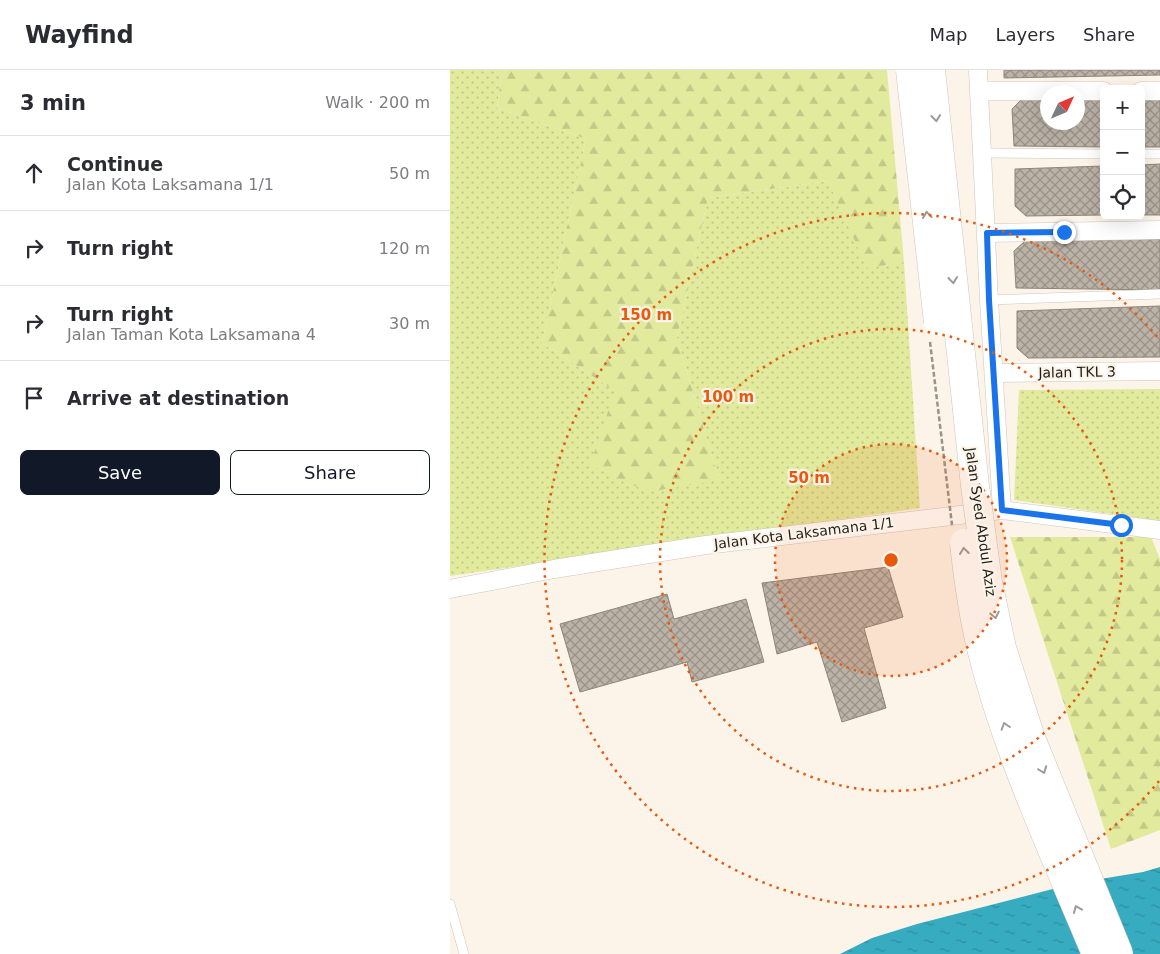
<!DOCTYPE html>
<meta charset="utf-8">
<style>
body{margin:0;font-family:"DejaVu Sans",sans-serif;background:#f2f2f3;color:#2b2b33}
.controls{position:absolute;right:15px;top:15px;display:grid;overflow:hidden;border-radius:8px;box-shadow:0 5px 20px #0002}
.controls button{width:45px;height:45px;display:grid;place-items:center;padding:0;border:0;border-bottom:1px solid #e1e1e2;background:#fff;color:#2b2b33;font:25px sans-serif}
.compass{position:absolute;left:590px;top:15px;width:45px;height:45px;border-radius:50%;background:#fff;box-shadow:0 5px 20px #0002;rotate:46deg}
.stop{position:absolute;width:15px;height:15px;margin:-11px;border:4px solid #1a73e8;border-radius:50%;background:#fff}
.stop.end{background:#1a73e8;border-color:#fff;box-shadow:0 1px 5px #0008}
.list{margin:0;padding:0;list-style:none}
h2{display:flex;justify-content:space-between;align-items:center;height:65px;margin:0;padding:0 20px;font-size:21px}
h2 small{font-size:16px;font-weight:400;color:#7c7c81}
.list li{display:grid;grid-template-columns:32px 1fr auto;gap:15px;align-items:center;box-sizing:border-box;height:75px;padding:0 20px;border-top:1px solid #e1e1e2}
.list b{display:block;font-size:19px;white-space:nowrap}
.list p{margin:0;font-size:16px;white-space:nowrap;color:#7c7c81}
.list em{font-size:16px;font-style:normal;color:#7c7c81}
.actions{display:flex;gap:10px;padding:15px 20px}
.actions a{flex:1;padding:11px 0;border:1px solid #111827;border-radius:8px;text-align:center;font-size:18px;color:#111827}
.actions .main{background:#111827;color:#fff}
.icon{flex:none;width:28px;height:28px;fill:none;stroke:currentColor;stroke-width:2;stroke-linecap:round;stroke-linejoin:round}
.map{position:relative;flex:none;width:710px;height:884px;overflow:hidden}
header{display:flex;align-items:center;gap:30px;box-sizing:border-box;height:70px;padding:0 25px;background:#fff;border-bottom:1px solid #e1e1e2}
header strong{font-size:24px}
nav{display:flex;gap:28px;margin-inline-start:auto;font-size:18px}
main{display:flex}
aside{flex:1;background:#fff}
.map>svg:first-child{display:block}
</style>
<header>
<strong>Wayfind</strong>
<nav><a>Map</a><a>Layers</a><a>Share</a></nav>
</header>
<main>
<aside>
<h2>3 min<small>Walk · 200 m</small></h2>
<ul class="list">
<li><svg class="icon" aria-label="ahead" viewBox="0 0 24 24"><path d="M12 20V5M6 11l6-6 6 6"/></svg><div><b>Continue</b><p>Jalan Kota Laksamana 1/1</p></div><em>50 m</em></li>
<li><svg class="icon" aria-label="right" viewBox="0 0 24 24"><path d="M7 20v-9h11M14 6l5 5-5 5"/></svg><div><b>Turn right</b></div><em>120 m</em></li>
<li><svg class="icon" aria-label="right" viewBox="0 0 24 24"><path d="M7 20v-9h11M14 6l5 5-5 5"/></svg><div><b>Turn right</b><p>Jalan Taman Kota Laksamana 4</p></div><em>30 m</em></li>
<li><svg class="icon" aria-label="arrive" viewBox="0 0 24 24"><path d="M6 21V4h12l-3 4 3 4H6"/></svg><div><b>Arrive at destination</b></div></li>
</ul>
<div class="actions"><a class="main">Save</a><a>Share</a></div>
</aside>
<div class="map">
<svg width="710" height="884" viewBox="0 0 710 884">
<defs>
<pattern id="grass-dots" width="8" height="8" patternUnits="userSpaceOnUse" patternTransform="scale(1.25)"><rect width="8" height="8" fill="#e2ea9d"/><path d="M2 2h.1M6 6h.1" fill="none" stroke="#c2c887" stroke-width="1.8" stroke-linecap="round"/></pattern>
<pattern id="forest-firs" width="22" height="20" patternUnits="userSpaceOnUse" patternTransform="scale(1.25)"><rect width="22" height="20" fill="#e2ea9d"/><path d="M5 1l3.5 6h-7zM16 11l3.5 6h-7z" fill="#c2c887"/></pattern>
<pattern id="water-ripples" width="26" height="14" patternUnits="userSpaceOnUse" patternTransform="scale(1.25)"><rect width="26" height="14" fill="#37acc1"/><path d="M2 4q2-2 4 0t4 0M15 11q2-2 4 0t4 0" fill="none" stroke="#2e8c9c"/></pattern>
<pattern id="building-cross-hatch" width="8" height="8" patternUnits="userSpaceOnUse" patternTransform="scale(1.25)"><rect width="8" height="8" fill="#bcb3a8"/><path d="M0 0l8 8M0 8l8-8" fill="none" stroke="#999188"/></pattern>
</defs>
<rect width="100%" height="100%" fill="#fdf4e9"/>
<g fill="url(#grass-dots)">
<polygon points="0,0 52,0 47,38 136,69 92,273 165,321 269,410 227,268 258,128 378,111 417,197 454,192 470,438 0,506"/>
<polygon points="710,319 710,451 564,430 569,320"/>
</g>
<g fill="url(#forest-firs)">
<polygon points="52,0 437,0 454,192 417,198 378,111 258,128 227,268 269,410 198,422 140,395 165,321 92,273 136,69 47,38"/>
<polygon points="560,467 701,467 710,489 710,760 661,779"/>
</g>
<polygon fill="url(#water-ripples)" points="710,797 710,884 390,884 422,868 467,854 626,813 693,802"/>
<g fill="url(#building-cross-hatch)" stroke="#8d857a">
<polygon points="554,0 710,0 710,5 554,8"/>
<polygon points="654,27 654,77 564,76 562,39 573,28 598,28 598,52 628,52 628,28"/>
<rect x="691" y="27" width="19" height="50"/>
<polygon points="710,94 710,145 691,145 691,95"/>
<polygon points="654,96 654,145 576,146 565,136 565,99"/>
<polygon points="710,169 710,220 566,218 564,181 575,171"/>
<polygon points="710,236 710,287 578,288 567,278 567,241"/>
<polygon points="438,497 453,547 414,558 436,638 392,652 367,572 327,584 312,513"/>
<polygon points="217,524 224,549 296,529 314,592 242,612 237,592 130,622 110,554"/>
</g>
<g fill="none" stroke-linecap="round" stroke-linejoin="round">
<g stroke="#cec5ba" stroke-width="10">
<g id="lane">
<polyline points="532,83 654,84"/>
<polyline points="691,84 710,84"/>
<polyline points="539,230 710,224"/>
<polyline points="0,834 14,884"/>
</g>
</g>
<g stroke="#cec5ba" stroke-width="19">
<g id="street">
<polyline points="528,0 539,230 552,440"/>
<polyline points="530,21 654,21"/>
<polyline points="691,21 710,21"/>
<polyline points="537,163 710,160"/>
<polyline points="544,303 710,301"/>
<polyline points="0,519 104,499 256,475 552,440 710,460"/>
</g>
</g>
<use href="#lane" stroke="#fff" stroke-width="9"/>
<use href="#street" stroke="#fff" stroke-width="18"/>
<g stroke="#cec5ba" stroke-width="29" stroke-linecap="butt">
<g id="primary-bridge">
<polyline points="460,0 488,252"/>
<polyline points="481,0 525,416 538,512 552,578 581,668 669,884"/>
<path d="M514 473C518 510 523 546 532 582 558 686 605 785 646 884"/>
</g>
</g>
<polyline stroke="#99938a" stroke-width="2.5" stroke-dasharray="5 2.5" stroke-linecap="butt" points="480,272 502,455"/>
<use href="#primary-bridge" stroke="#fff" stroke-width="28"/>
</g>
<defs><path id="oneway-chevron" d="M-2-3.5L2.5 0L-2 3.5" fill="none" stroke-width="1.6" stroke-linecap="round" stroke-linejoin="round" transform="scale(1.25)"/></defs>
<g stroke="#9c9b99">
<use href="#oneway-chevron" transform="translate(486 48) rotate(84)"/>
<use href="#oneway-chevron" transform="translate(477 145) rotate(-96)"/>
<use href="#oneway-chevron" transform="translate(503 210) rotate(84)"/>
<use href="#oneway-chevron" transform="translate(514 481) rotate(-97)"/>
<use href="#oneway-chevron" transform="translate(545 545) rotate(78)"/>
<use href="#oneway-chevron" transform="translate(555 656) rotate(-108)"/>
<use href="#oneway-chevron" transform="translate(593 700) rotate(69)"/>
<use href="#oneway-chevron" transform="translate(627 839) rotate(-113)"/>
</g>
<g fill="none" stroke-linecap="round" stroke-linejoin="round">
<polyline stroke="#1a73e8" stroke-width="6" points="614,162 537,163 539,230 552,440 671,455"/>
</g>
<circle cx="441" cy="490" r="116" fill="#e8590c" fill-opacity=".12"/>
<g fill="none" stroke="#e8590c" stroke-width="2.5" stroke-dasharray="2.5 5">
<circle cx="441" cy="490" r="116"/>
<circle cx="441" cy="490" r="231"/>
<path d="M709 711A347 347 0 1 1 709 269"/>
</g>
<g text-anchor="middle" stroke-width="4.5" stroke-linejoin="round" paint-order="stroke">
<g font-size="14" fill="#24211c" stroke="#fdf4e9">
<text transform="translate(627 302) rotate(-1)" y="5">Jalan TKL 3</text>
<text transform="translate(531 452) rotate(82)" y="5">Jalan Syed Abdul Aziz</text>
<text transform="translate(354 463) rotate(-7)" y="5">Jalan Kota Laksamana 1/1</text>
</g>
</g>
<circle cx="441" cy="490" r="8" fill="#e8590c" stroke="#fdf4e9" stroke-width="2.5"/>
<g font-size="15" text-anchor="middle" font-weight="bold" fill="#e8590c" stroke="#fdf4e9" stroke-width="4.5" stroke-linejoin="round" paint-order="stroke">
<text x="196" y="250">150 m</text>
<text x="278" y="332">100 m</text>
<text x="359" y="413">50 m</text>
</g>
</svg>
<div class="controls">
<button>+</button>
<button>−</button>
<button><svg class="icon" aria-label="locate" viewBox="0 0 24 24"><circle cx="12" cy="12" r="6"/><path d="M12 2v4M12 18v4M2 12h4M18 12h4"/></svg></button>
</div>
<svg class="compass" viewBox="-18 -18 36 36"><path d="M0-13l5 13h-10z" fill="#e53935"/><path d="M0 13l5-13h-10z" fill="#7c7c81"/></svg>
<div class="stop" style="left:671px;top:455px"></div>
<div class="stop end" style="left:614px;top:162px"></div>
</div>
</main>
